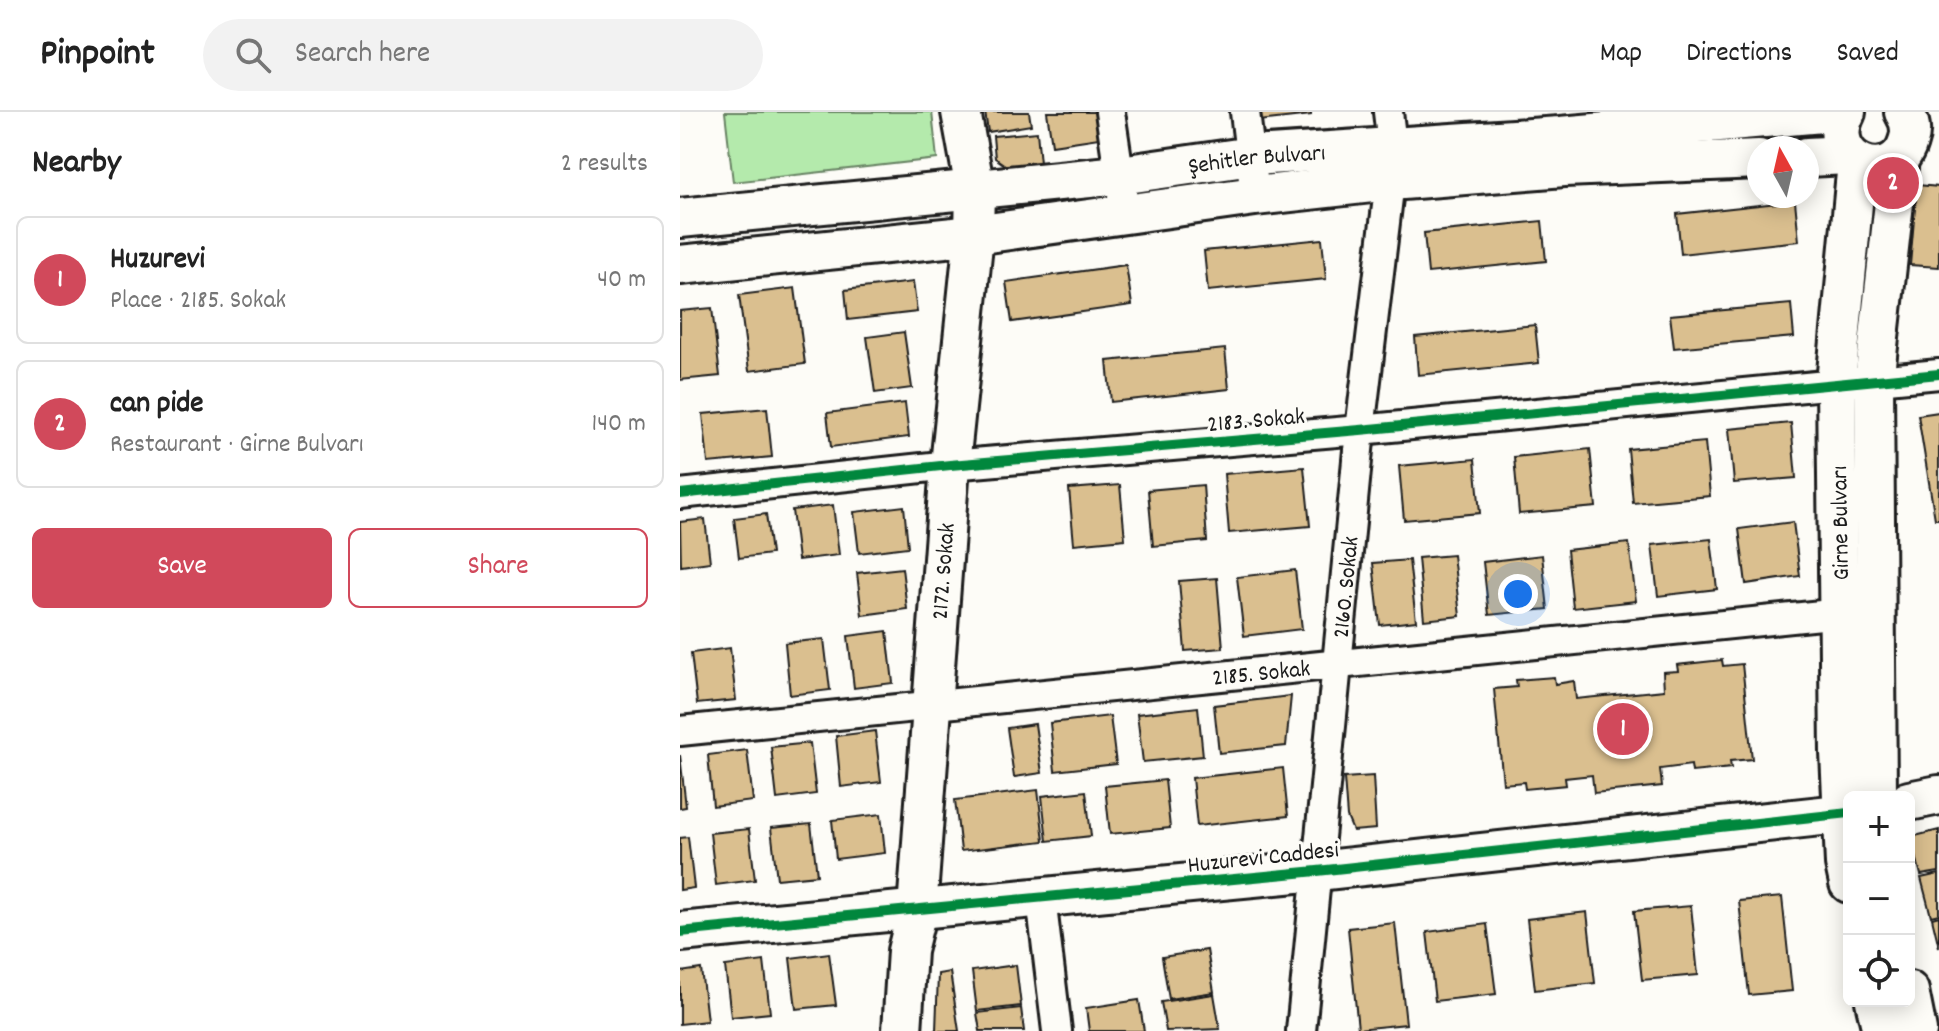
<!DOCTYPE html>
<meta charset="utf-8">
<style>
body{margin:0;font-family:Dekko,sans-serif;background:#f2f2f2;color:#222}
.controls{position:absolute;right:24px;bottom:24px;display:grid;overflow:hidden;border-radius:12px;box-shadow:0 4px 20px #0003}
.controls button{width:72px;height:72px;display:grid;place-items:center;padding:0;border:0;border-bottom:2px solid #e0e0e0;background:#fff;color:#222;font:40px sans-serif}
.compass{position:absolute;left:1067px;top:24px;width:72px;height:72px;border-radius:50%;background:#fff;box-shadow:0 4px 20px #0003;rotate:352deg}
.you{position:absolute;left:838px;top:482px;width:28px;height:28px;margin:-20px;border:6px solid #fff;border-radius:50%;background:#1a73e8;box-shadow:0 0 0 12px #1a73e833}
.badge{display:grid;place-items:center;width:52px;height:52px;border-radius:50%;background:#d1495b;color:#fff;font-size:26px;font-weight:700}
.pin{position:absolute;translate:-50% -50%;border:4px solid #fff;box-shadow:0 2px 8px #0006}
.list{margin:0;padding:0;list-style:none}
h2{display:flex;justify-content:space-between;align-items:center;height:104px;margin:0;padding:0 32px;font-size:34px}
h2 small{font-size:26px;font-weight:400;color:#767676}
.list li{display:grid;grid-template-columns:52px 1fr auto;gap:24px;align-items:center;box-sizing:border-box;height:128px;margin:0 16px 16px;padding:0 16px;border:2px solid #e0e0e0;border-radius:12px}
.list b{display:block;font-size:30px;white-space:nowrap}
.list p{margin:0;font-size:26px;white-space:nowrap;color:#767676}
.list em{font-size:26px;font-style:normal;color:#767676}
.actions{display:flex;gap:16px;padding:24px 32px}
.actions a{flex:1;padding:18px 0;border:2px solid #d1495b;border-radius:12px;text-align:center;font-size:28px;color:#d1495b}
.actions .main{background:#d1495b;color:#fff}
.icon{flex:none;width:44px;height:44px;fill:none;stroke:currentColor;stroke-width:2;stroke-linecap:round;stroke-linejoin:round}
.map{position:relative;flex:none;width:1259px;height:919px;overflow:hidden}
header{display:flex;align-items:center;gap:48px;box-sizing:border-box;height:112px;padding:0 40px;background:#fff;border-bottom:2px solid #e0e0e0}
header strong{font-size:38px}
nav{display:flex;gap:44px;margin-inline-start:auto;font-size:28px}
.search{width:560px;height:72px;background:#f2f2f2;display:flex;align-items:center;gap:20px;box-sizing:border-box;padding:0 28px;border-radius:44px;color:#767676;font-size:30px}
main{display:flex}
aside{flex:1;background:#fff}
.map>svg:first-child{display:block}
</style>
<header>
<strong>Pinpoint</strong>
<div class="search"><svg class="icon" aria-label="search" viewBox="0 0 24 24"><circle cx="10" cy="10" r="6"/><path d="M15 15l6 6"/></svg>Search here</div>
<nav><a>Map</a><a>Directions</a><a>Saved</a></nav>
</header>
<main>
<aside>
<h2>Nearby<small>2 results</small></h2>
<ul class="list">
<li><span class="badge">1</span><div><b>Huzurevi</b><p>Place · 2185. Sokak</p></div><em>40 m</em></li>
<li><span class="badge">2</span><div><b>can pide</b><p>Restaurant · Girne Bulvarı</p></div><em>140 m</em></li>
</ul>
<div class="actions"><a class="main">Save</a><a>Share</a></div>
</aside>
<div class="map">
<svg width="1259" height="919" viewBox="0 0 1259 919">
<rect width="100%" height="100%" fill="#fdfcf7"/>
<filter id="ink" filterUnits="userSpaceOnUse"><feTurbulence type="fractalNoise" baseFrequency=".0125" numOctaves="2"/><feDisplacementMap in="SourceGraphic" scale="16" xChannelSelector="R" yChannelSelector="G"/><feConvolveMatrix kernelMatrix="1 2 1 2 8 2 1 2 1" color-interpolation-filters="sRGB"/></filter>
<g filter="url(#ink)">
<polygon fill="#b4eaac" stroke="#688364" stroke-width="2" points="45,0 252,0 257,47 53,70"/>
<g fill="#dabf8f" stroke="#1c1c1c" stroke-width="2">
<polygon points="305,0 349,0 351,13 308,20"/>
<polygon points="367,0 415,0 419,26 372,33"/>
<polygon points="578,0 631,0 631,3 579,9"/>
<polygon points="357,20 360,51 328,55 315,46 313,24"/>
<polygon points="1237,73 1259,75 1259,155 1230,153"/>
<polygon points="1115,89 1119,129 1001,142 997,102"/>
<polygon points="862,109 866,149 748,161 744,121"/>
<polygon points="642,127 646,167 528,179 524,139"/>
<polygon points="446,153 452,193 332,210 326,170"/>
<polygon points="233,170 237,200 168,208 165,178"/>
<polygon points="115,176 125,252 69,259 59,183"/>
<polygon points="1111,192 1114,225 994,236 990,203"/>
<polygon points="32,196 40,264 0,268 0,199"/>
<polygon points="855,213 859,251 738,263 735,225"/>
<polygon points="224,220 232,276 195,281 187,225"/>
<polygon points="545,237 549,277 431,290 427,249"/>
<polygon points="225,291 229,325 151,335 147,301"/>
<polygon points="87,296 92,345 28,351 23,302"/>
<polygon points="1259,300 1259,407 1255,407 1238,303"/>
<polygon points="1111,311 1116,366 1054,371 1049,317"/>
<polygon points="1025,330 1030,384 953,391 948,337"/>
<polygon points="910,337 916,395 839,402 834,345"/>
<polygon points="795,347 800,401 724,408 719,354"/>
<polygon points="624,355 630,414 549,421 544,362"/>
<polygon points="440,373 445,427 394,432 389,377"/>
<polygon points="523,373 527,429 473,434 468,378"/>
<polygon points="153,393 159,443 118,448 112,398"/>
<polygon points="224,394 228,435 179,441 174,400"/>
<polygon points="86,402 91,442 59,446 54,406"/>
<polygon points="25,407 30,450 1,454 0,410"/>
<polygon points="1113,410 1120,464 1066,472 1059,417"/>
<polygon points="1031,427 1037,477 978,484 972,433"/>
<polygon points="949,431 956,489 893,496 887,438"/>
<polygon points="773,443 780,504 744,508 738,446"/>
<polygon points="862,443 868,497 809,503 803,450"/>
<polygon points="729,448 736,509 700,513 693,451"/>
<polygon points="222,456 227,497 182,503 177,461"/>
<polygon points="615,458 622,517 564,524 557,465"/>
<polygon points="537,466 543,536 505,539 499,469"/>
<polygon points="207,519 213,571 174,576 168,524"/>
<polygon points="144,527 150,578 110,583 105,531"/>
<polygon points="50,536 56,588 17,592 11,541"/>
<polygon points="1042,548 1043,554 1062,552 1072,647 1050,649 1051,656 1012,660 1011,653 980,657 982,674 914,681 912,663 885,666 886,673 845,677 844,670 823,672 814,577 837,575 836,568 874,565 875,572 894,569 896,587 984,578 983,560 998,559 997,553"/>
<polygon points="611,584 606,634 539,641 534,593"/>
<polygon points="518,595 523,644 463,650 457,602"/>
<polygon points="430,604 436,652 375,659 370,611"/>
<polygon points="355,612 362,661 334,665 327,616"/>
<polygon points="195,619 201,670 161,675 156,624"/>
<polygon points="130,631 136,682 97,687 91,635"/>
<polygon points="67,638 73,689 33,694 28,643"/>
<polygon points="0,643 6,695 0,696"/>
<polygon points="603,656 608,704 517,714 512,666"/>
<polygon points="693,664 696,717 673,719 667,705 664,666"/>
<polygon points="485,668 490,716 430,722 425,674"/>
<polygon points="358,678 364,729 281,739 275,688"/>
<polygon points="406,679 411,724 367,729 362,684"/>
<polygon points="201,702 205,741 156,747 152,708"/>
<polygon points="131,712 137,763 97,767 91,716"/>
<polygon points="69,717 75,768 36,773 30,721"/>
<polygon points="1259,718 1259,760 1241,763 1231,725"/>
<polygon points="8,725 14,776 0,778 0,726"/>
<polygon points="1259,762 1259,802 1251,804 1241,766"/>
<polygon points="1102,785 1112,879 1069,883 1059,789"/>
<polygon points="1011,794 1018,863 962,868 954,799"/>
<polygon points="907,800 915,871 855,878 847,807"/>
<polygon points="1259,804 1259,835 1252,806"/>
<polygon points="715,811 726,912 678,917 668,816"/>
<polygon points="807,812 816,882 755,889 747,820"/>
<polygon points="527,838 534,880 489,887 482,845"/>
<polygon points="149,841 156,893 116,897 110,846"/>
<polygon points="84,849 90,901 51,905 45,854"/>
<polygon points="336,853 341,894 297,899 292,859"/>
<polygon points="21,857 27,909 0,912 0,860"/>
<polygon points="270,860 279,919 256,919 258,862"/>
<polygon points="534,882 540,917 486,919 481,890"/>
<polygon points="459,888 464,919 409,919 406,896"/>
<polygon points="341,896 344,919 300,919 297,901"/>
</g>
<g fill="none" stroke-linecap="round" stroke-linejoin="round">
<g stroke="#1c1c1c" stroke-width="34">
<g id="street">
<polyline points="430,0 445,101"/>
<polyline points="565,0 575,84"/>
<polyline points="0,382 270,353 680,318 1259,262"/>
<path id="s1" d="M0 619 1161 501"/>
<polyline points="361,786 377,919"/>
<path id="s2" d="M621 919 680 318 710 69 712 33 708 0"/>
</g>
</g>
<g stroke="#1c1c1c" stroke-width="44">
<g id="secondary">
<path d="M1166 0C1140 51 1214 77 1228 30 1232 19 1230 9 1224 0"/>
<polyline points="1127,45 1168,43"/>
<path id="s3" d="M0 106 440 63 572 44 880 24 1154 0"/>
<polyline points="0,153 294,123 575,84 710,69 884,55 1079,47"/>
<polyline points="1197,685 1194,270 1219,46"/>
<polyline points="1229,689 1259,683"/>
<polyline points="1169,771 1165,752 1160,640 1156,271 1177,50"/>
<polyline points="0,820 637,759 1169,701"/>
<polyline points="1229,879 1237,919"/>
<polyline points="1195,889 1202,919"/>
<path id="s4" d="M222 919 227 839 237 798 270 353 294 123 295 77 281 0"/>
</g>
</g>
<use href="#street" stroke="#fdfcf7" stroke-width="28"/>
<use href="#secondary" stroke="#fdfcf7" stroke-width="38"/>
<g stroke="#fdfcf7" stroke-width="15">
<g id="cycleway">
<polyline points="0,382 270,353 680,318 1259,262"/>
<polyline points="0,820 637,759 1169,701"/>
</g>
</g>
<use href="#cycleway" stroke="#00873e" stroke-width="10"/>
</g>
</g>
<g text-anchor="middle" stroke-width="6" stroke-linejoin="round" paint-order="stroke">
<g font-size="24" fill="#1c1c1c" stroke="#fdfcf7">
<text dy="8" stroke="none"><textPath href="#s3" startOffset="580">Şehitler Bulvarı</textPath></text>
<text transform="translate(576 307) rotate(-5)" y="8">2183. Sokak</text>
<text transform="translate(1159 411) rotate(-91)" y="8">Girne Bulvarı</text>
<text dy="8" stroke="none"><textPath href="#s4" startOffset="462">2172. Sokak</textPath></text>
<text dy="8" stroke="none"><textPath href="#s2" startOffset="446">2160. Sokak</textPath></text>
<text dy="8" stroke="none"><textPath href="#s1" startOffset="584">2185. Sokak</textPath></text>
<text transform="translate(583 744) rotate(-6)" y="8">Huzurevi Caddesi</text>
</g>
</g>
</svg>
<div class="controls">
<button>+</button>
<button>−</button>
<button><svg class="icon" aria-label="locate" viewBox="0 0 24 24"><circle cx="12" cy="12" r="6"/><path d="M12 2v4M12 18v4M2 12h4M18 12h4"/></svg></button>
</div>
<svg class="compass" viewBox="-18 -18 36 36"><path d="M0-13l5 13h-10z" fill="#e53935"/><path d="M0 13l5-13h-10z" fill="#767676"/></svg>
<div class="you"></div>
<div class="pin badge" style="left:943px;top:617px">1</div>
<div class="pin badge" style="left:1213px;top:71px">2</div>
</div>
</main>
